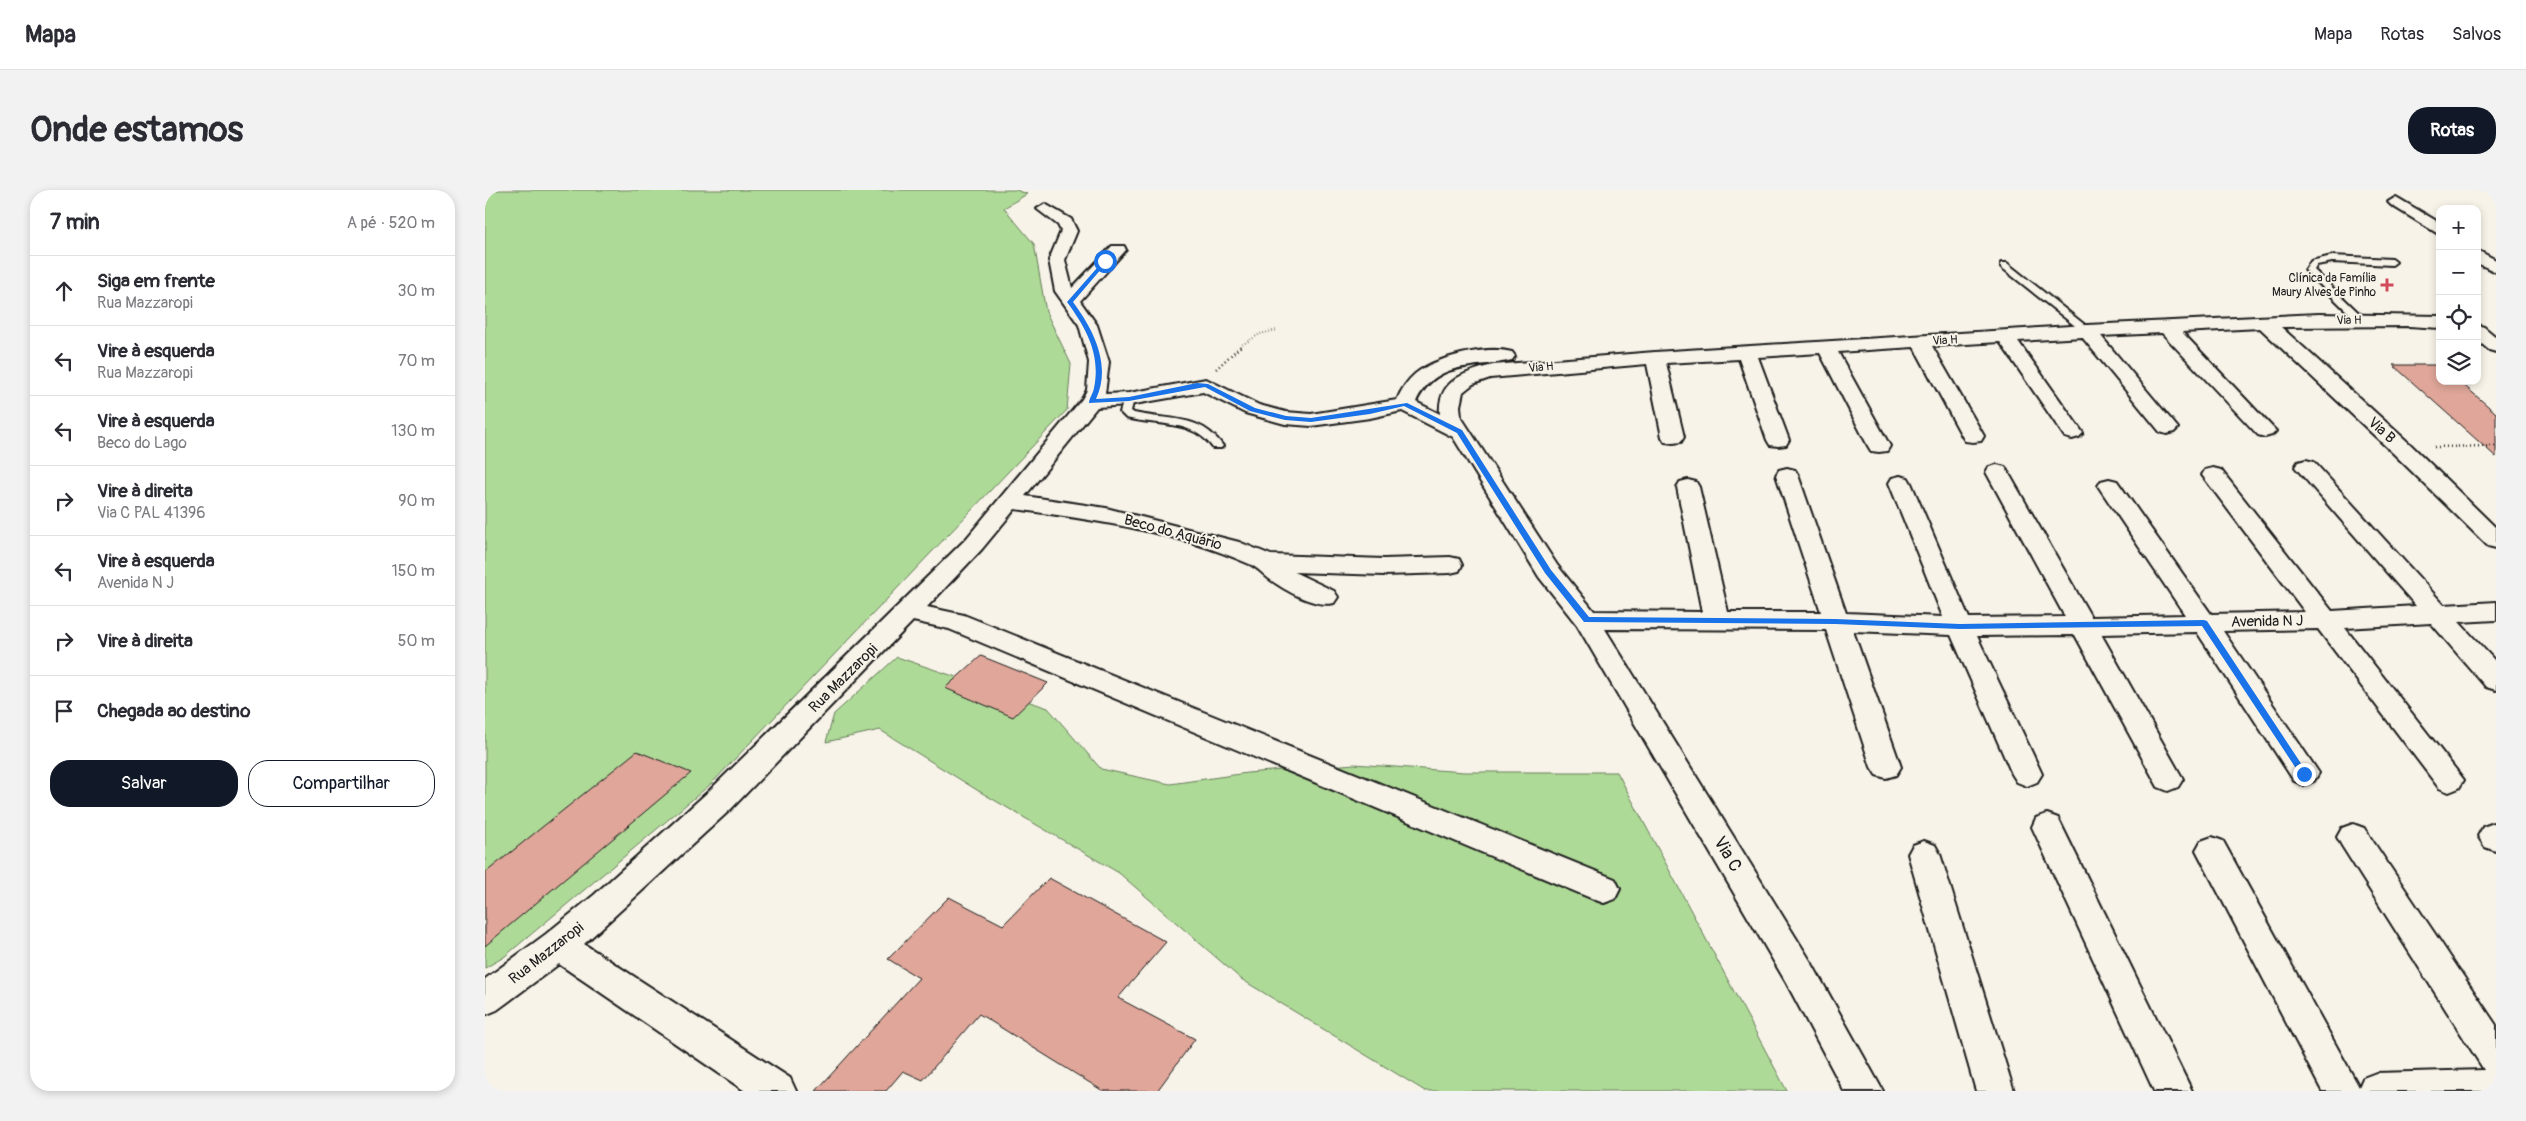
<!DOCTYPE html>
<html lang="pt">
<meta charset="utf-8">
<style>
body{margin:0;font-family:Pangolin,sans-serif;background:#f2f2f3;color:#2b2b33}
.controls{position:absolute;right:15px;top:15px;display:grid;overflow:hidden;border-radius:10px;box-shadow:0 2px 8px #0003}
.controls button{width:45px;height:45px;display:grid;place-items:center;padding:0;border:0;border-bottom:1px solid #e1e1e2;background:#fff;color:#2b2b33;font:25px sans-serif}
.stop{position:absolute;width:15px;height:15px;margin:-11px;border:4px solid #1a73e8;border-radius:50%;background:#fff}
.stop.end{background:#1a73e8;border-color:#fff;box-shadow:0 1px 5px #0008}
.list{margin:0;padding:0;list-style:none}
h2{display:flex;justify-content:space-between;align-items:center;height:65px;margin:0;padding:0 20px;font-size:21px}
h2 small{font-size:16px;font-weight:400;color:#7c7c81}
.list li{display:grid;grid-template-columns:32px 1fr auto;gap:15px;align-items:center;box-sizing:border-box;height:70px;padding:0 20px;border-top:1px solid #e1e1e2}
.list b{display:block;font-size:19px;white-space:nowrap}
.list p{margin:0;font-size:16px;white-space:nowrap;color:#7c7c81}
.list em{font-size:16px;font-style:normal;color:#7c7c81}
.actions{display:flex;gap:10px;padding:15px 20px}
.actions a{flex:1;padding:11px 0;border:1px solid #111827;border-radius:20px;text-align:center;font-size:18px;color:#111827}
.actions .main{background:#111827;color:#fff}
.icon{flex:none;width:28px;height:28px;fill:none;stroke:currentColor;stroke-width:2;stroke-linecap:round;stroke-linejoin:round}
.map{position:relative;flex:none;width:2011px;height:901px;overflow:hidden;border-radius:20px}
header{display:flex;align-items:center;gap:30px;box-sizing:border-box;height:70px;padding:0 25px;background:#fff;border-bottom:1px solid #e1e1e2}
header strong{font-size:24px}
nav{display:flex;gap:28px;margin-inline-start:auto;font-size:18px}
.intro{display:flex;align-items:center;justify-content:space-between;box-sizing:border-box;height:120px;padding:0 30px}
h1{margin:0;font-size:35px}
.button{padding:12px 22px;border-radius:20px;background:#111827;color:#fff;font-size:18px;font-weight:700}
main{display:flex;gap:30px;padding:0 30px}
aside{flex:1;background:#fff;border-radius:20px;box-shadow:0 2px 8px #0003}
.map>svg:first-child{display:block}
</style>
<header>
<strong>Mapa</strong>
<nav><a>Mapa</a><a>Rotas</a><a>Salvos</a></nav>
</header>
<div class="intro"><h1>Onde estamos</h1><a class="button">Rotas</a></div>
<main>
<aside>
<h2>7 min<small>A pé · 520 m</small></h2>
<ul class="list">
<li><svg class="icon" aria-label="ahead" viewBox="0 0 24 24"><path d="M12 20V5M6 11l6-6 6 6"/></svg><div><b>Siga em frente</b><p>Rua Mazzaropi</p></div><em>30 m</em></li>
<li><svg class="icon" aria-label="left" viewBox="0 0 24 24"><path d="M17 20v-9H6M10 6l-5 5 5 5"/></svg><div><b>Vire à esquerda</b><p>Rua Mazzaropi</p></div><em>70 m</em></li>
<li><svg class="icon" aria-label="left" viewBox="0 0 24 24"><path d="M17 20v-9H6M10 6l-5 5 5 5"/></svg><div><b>Vire à esquerda</b><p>Beco do Lago</p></div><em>130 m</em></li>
<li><svg class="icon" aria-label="right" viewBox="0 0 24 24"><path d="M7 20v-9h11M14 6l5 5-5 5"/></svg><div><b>Vire à direita</b><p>Via C PAL 41396</p></div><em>90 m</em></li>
<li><svg class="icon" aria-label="left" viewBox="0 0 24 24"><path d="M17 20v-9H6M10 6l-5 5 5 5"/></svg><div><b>Vire à esquerda</b><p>Avenida N J</p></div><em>150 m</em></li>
<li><svg class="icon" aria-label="right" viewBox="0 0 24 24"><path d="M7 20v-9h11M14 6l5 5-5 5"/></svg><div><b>Vire à direita</b></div><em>50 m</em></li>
<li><svg class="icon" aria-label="arrive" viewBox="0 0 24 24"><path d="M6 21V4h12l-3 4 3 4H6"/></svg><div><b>Chegada ao destino</b></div></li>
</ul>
<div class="actions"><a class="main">Salvar</a><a>Compartilhar</a></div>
</aside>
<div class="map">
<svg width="2011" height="901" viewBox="0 0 2011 901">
<rect width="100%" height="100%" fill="#f7f3e8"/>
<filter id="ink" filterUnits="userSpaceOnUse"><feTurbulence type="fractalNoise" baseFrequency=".02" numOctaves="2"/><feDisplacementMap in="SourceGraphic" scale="10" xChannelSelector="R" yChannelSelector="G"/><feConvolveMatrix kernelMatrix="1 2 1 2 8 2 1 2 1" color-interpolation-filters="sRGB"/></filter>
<g filter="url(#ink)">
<g fill="#aeda97" stroke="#657b5a">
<polygon points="0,0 531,0 542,4 519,18 549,54 561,122 586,174 582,220 227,593 19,767 0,778"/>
<polygon points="412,467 563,518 616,579 685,594 762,583 869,574 979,582 1132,582 1302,901 940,901 756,789 634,683 492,600 395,540 341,552 349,524"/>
</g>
<g fill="#dfa699" stroke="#1c1c1c">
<polygon points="1908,175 1955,175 1955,191 1974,191 2011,223 2011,267"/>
<polygon points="496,466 563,493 528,527 460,498"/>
<polygon points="152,561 206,583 0,756 0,683"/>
<polygon points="564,688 681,752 633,808 710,849 672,901 618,901 494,824 438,890 418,881 401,901 331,901 434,788 403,769 464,707 518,735"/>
</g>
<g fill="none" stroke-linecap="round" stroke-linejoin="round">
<g stroke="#1c1c1c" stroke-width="4">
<g id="service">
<polygon points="1847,66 1907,69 1911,72 1907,75 1847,72 1832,75 1829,80 1878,127 1878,131 1872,131 1820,80 1826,71"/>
<polygon points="1516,73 1522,73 1605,139 1605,143 1599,143 1516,77"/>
<path d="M644 206 649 209 646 221 649 223C683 231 715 223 738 256L736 258H728C708 229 672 236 641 228L635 222 639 209Z"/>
</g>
</g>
<g stroke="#1c1c1c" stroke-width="4">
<g id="minor">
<polygon points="1911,7 1955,33 1955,45 1906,15 1903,12"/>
<path d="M560 14 586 29 592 41 580 70 587 98 627 56H639L641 60 595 111 612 135 624 172 620 204 644 203 721 189 774 215 801 222 826 224 912 210C916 200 922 191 930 184 951 167 1001 155 1027 162L1030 166 1027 170C990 179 951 169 931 212L955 224C952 190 981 182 1008 175L1170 162 1602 135 1834 124 1955 126V138L1924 136 1796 137 1924 253 2011 338V358L2003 356 1908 263 1775 138 1697 142 1787 237 1791 241 1787 245 1780 247 1773 245 1677 143 1616 146 1693 238 1689 242 1682 244 1675 242 1597 147 1533 151 1598 243 1594 247 1587 249 1580 247 1515 152 1447 156 1499 246 1496 251 1488 252 1480 251 1477 246 1429 157 1353 162 1405 256 1402 261 1394 262 1386 261 1383 256 1335 163 1273 167 1304 250 1301 255 1293 256 1285 255 1282 250 1254 169 1181 173 1199 247 1196 252 1188 253 1180 252 1177 247 1162 174 1005 188 988 194 978 202 975 216 976 227 1072 375 1109 421 1217 422 1192 297 1195 292 1203 290 1211 292 1214 297 1243 422H1336L1291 285 1294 280 1302 278 1310 280 1313 285 1361 423 1458 427 1404 293 1407 288 1415 286 1423 288 1426 293 1484 428 1580 427 1501 282 1504 277 1512 275 1520 277 1523 282 1606 427 1700 425 1613 296 1616 291 1624 289 1632 291 1726 424 1820 422 1717 285 1720 280 1728 278 1736 280 1847 421 1931 416 1810 277 1813 272 1821 270 1829 272 1959 415 2011 412V430L1974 432 2011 472V500L2001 497 1946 433 1860 438 1979 590 1974 598 1964 602 1954 598 1833 439 1738 441 1834 583 1829 591 1819 595 1809 591 1712 442 1616 444 1698 589 1693 597 1683 601 1673 597 1590 445 1492 446 1557 584 1552 592 1542 596 1532 592 1527 584 1466 445 1368 441 1416 577 1411 585 1401 588 1391 585 1386 577 1341 440 1120 439 1326 772 1398 901H1359L1302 794 1092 435 1054 387 968 247 917 221 885 228 826 236 800 234 760 223 718 202 644 215 612 217 540 306 621 318 754 352 786 365 899 369 965 367 974 369 977 375 974 381 965 383 899 385 809 382 849 401 853 407 849 413C830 418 799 400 783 388 776 382 772 377 762 373 690 341 608 330 530 319L497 359 442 417 479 425 1130 689 1135 699 1130 709 1119 713 1108 709 464 439 428 431 246 619 99 754 305 888 311 901H260L74 774 12 820 0 825V789L61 744 109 705 224 601 481 349 597 209 602 200 604 172 594 135 570 101 564 70 576 41 573 35 552 19Z"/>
<polygon points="1992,60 2011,70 2011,82 1992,73"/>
<polygon points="1992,135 1999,137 2011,147 2011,162 2004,160 1992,150"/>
<polygon points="1562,624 1573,628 1707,901 1669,901 1547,637 1551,628"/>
<polygon points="2009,633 2011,634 2011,661 2000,657 1993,646 1998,637"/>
<polygon points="1868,634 1879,638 2011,835 2011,901 1837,901 1711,660 1716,651 1727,647 1738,651 1874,897 1878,888 1891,883 1999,880 1857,656 1852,647 1857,638"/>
<polygon points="1439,651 1450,655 1455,664 1529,901 1491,901 1423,664 1428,655"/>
</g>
</g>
<polyline stroke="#1c1c1c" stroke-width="2" stroke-dasharray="0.5 2.5" stroke-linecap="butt" points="755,156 775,144 792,140"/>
<g stroke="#1c1c1c" stroke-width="2.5" stroke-dasharray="1 3" stroke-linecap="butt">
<polyline points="731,179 757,155"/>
<polyline points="1949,257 2011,256"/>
</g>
<use href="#service" fill="#f7f3e8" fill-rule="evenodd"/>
<use href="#minor" fill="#f7f3e8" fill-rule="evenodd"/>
</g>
</g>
<path fill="#1a73e8" d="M619 70 623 71 588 112C608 139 627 175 611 209L644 207 712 193 723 194 770 218 801 226 826 228 922 213 977 240 1066 380 1104 427 1350 429 1475 434 1719 430 1722 431 1823 584 1819 587 1816 586 1717 436 1475 439 1350 434 1099 432 1060 383 972 243 919 216 885 224 826 232 800 230 765 221 720 197 644 211 604 213C604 208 608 204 609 198 616 164 601 138 582 112Z"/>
<path fill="#d1495b" stroke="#f7f3e8" stroke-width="2" d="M1899.5 87.5h5v5h5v5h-5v5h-5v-5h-5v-5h5z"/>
<g text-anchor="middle" stroke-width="4" stroke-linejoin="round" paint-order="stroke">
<g font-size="12" fill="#1c1c1c" stroke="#f7f3e8" text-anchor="end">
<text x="1891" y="92">Clínica da Família<tspan x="1891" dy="14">Maury Alves de Pinho</tspan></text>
</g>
<g font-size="12" fill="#1c1c1c" stroke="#f7f3e8">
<text transform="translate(1864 130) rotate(-1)" y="4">Via H</text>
<text transform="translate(1460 150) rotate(-3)" y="4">Via H</text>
<text transform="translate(1056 177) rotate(-5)" y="4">Via H</text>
</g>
<g font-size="15" fill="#1c1c1c" stroke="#f7f3e8">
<text transform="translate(1897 240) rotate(42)" y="5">Via B</text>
<text transform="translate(688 342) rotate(15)" y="5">Beco do Aquário</text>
<text transform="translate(1782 431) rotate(-1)" y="5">Avenida N J</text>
<text transform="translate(358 488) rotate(-45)" y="5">Rua Mazzaropi</text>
<text transform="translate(61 763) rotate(-38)" y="5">Rua Mazzaropi</text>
</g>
<g font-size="18" fill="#1c1c1c" stroke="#f7f3e8">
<text transform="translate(1243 664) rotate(59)" y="6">Via C</text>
</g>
</g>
</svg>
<div class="controls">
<button>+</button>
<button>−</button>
<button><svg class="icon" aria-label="locate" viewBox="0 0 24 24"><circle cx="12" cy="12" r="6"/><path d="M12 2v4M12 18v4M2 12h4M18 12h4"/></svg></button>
<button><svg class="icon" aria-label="layers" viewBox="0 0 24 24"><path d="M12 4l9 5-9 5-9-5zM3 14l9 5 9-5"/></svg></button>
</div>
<div class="stop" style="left:620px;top:71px"></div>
<div class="stop end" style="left:1819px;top:584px"></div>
</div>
</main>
